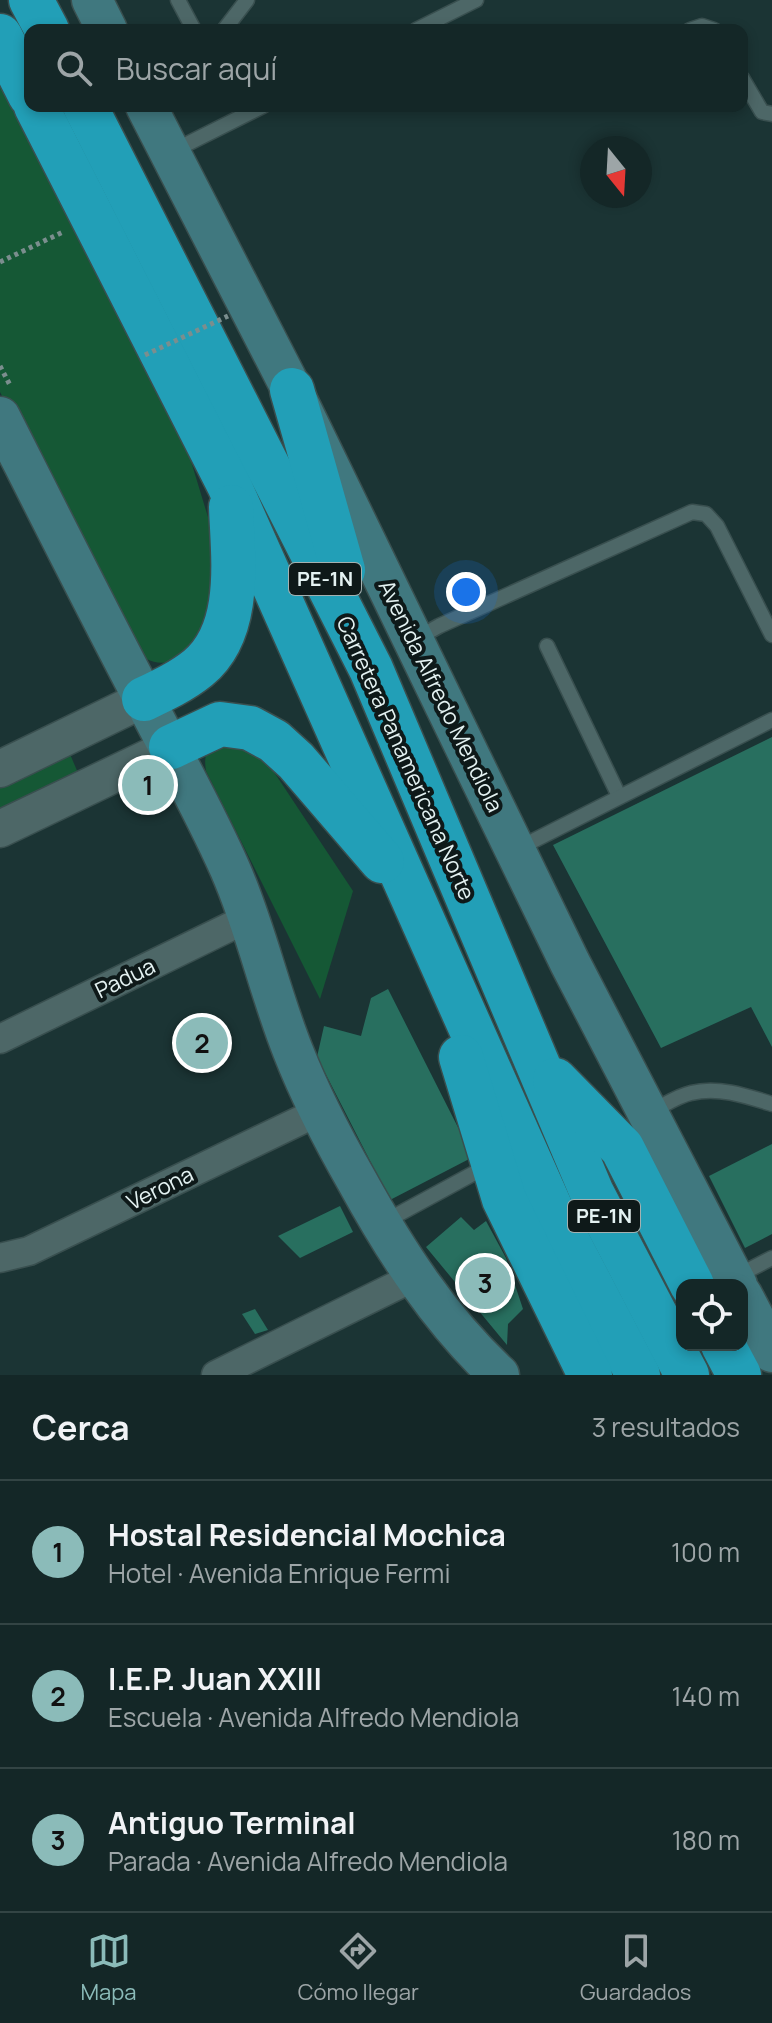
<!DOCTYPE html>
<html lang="es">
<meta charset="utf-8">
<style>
body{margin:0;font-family:Manrope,sans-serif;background:#1d2f2f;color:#f1f3f6}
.controls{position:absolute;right:24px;bottom:24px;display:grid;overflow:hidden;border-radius:16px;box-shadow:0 4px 12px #0003}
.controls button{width:72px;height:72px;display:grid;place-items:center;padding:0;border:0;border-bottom:2px solid #344;background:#142727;color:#f1f3f6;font:40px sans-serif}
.compass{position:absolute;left:580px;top:136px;width:72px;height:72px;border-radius:50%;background:#142727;box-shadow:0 4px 12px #0003;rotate:162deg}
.you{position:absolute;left:466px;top:592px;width:28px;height:28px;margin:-20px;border:6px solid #fff;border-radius:50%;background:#1a73e8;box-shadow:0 0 0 12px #1a73e833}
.badge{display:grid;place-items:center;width:52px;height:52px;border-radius:50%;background:#8bbbb9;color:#111;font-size:26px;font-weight:700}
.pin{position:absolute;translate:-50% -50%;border:4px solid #fff;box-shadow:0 2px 8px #0006}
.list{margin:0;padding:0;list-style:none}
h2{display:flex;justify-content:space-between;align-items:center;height:104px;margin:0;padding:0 32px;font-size:34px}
h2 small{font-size:26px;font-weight:400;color:#9da5a7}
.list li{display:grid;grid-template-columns:52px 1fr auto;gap:24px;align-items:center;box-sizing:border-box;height:144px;padding:0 32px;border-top:2px solid #344}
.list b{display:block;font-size:30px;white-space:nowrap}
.list p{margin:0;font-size:26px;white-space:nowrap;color:#9da5a7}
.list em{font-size:26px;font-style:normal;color:#9da5a7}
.icon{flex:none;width:44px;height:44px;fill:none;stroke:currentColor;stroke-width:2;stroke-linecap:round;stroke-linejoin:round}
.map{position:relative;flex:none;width:772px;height:1375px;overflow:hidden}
.search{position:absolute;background:#142727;box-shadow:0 4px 12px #0003;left:24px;right:24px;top:24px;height:88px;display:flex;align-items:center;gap:20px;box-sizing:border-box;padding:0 28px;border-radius:16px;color:#9da5a7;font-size:30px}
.sheet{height:536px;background:#142727}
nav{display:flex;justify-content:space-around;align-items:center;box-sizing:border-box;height:112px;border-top:2px solid #344;background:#142727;font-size:22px;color:#9da5a7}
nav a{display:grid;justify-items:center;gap:4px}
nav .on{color:#8bbbb9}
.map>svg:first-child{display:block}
</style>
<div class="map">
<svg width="772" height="1375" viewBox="0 0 772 1375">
<rect width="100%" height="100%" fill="#1b3434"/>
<g fill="#155835">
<path d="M0 85 158 386 177 415 211 527 215 546 206 636C175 661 162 677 128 645L0 392Z"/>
<path d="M216 741 252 750 274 772 353 891 320 999 206 771C204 757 205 751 216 741Z"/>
<polygon points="67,747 81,780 0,820 0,780"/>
</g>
<g fill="#286f5f">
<polygon points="772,737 772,1047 751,1007 661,1048 553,845"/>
<polygon points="388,989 473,1157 390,1200 317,1057 324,1026 361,1036 371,998"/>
<polygon points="772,1144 772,1234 745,1248 709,1176"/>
<polygon points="340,1206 353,1232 300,1258 278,1236"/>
<polygon points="461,1217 474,1230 486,1221 506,1258 523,1309 508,1324 507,1345 426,1247"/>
<polygon points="255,1309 268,1330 255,1334 242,1314"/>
</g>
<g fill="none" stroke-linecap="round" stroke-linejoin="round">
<g stroke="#394f4f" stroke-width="17">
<g id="service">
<polyline points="178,0 194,30"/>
<polyline points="224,30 247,0"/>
<polyline points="416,30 476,0"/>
<polyline points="690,30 702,26 714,30"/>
<polyline points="742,78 762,112 772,114"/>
<polyline points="173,151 263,106"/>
<polyline points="416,639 439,626 692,512 706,514 717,526 772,635"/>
<polyline points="547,646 619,796"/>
<polyline points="519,848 772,720"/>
<path d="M650 1112C663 1106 677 1096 691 1093 718 1086 747 1096 772 1104"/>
<polyline points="384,1222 478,1171"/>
<polyline points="737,1276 772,1258"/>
</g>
</g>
<g stroke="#394f4f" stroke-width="31">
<g id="minor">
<polyline points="0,1039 250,917"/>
<polyline points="0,1258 29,1251 318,1112"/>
<polyline points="216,1375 414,1277"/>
</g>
</g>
<g stroke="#394f4f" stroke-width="39">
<g id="tertiary">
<polyline points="0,769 144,699"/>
<polyline points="0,829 171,747"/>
</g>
</g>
<g stroke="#394f4f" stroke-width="43">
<g id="secondary">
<polyline points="92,0 107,30"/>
<polyline points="146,106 292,390 570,963 737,1285"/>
<path d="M0 417C47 510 94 604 143 697 172 754 204 810 230 869 256 928 269 991 293 1051 311 1097 333 1139 357 1181 396 1252 440 1320 499 1375"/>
<polyline points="742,1295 772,1352"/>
</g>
</g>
<g stroke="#394f4f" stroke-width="47">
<g id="motorway">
<polyline points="31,0 47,30"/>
<polyline points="0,36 30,95"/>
<polyline points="36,106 229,485 552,1211 638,1375"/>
<polyline points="85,106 371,669 592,1193 687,1375"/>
<polyline points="292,390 343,570"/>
<path d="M144 699C163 690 182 681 198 668 243 631 233 559 231 507"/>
<polyline points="171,747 220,724 250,728 274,741 296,761 382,861"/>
<polyline points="461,1057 504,1199 590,1375"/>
<polyline points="555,1080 622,1148 692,1285"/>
<polyline points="723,1345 739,1375"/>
</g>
</g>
<g stroke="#7b8e8e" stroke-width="5" stroke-dasharray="4 4" stroke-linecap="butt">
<polyline points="0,262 65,231"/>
<polyline points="0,366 11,387"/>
</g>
<use href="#service" stroke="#4d6767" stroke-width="14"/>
<use href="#minor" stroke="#4d6767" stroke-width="28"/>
<use href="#tertiary" stroke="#4d6767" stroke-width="36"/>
<use href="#secondary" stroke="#40787f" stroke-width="40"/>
<use href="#motorway" stroke="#229fb7" stroke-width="44"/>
<polyline stroke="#7b8e8e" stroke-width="5" stroke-dasharray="4 4" stroke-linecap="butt" points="145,355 228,316"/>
</g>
<g text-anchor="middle" stroke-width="8" stroke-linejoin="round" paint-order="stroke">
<g fill="#0e1919" stroke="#a4b1b1" stroke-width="2">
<rect x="289" y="563" width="72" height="32" rx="6"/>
<rect x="568" y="1200" width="72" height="32" rx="6"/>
</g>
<g font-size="20" font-weight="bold" fill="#e4f2f2">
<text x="325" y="586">PE-1N</text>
<text x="604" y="1223">PE-1N</text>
</g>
<g font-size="22" fill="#e4f2f2" stroke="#0e1919">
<text transform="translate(441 696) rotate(64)" y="8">Avenida Alfredo Mendiola</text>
<text transform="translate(406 758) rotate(66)" y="8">Carretera Panamericana Norte</text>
<text transform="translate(125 978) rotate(-26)" y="8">Padua</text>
<text transform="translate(160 1188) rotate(-26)" y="8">Verona</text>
</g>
</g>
</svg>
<div class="controls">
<button><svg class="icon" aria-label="locate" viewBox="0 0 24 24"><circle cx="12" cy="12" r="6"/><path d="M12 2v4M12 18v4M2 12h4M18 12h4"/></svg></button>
</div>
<svg class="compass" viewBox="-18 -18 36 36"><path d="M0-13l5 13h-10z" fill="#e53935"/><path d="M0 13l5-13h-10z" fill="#9da5a7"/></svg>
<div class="you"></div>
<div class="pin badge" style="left:148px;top:785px">1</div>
<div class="pin badge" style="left:202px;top:1043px">2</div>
<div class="pin badge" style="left:485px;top:1283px">3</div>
<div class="search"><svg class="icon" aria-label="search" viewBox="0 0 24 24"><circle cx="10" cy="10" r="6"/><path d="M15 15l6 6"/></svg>Buscar aquí</div>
</div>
<section class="sheet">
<h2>Cerca<small>3 resultados</small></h2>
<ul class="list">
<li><span class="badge">1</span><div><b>Hostal Residencial Mochica</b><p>Hotel · Avenida Enrique Fermi</p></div><em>100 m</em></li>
<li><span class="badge">2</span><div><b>I.E.P. Juan XXIII</b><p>Escuela · Avenida Alfredo Mendiola</p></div><em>140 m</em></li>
<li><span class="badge">3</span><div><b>Antiguo Terminal</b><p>Parada · Avenida Alfredo Mendiola</p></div><em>180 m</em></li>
</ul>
</section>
<nav>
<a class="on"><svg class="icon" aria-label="map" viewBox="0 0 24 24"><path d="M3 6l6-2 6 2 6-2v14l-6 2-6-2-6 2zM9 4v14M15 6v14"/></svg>Mapa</a>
<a><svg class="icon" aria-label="directions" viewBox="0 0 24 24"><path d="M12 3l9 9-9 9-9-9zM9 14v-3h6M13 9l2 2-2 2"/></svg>Cómo llegar</a>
<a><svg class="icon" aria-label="saved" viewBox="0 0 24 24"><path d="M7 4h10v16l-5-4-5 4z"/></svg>Guardados</a>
</nav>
